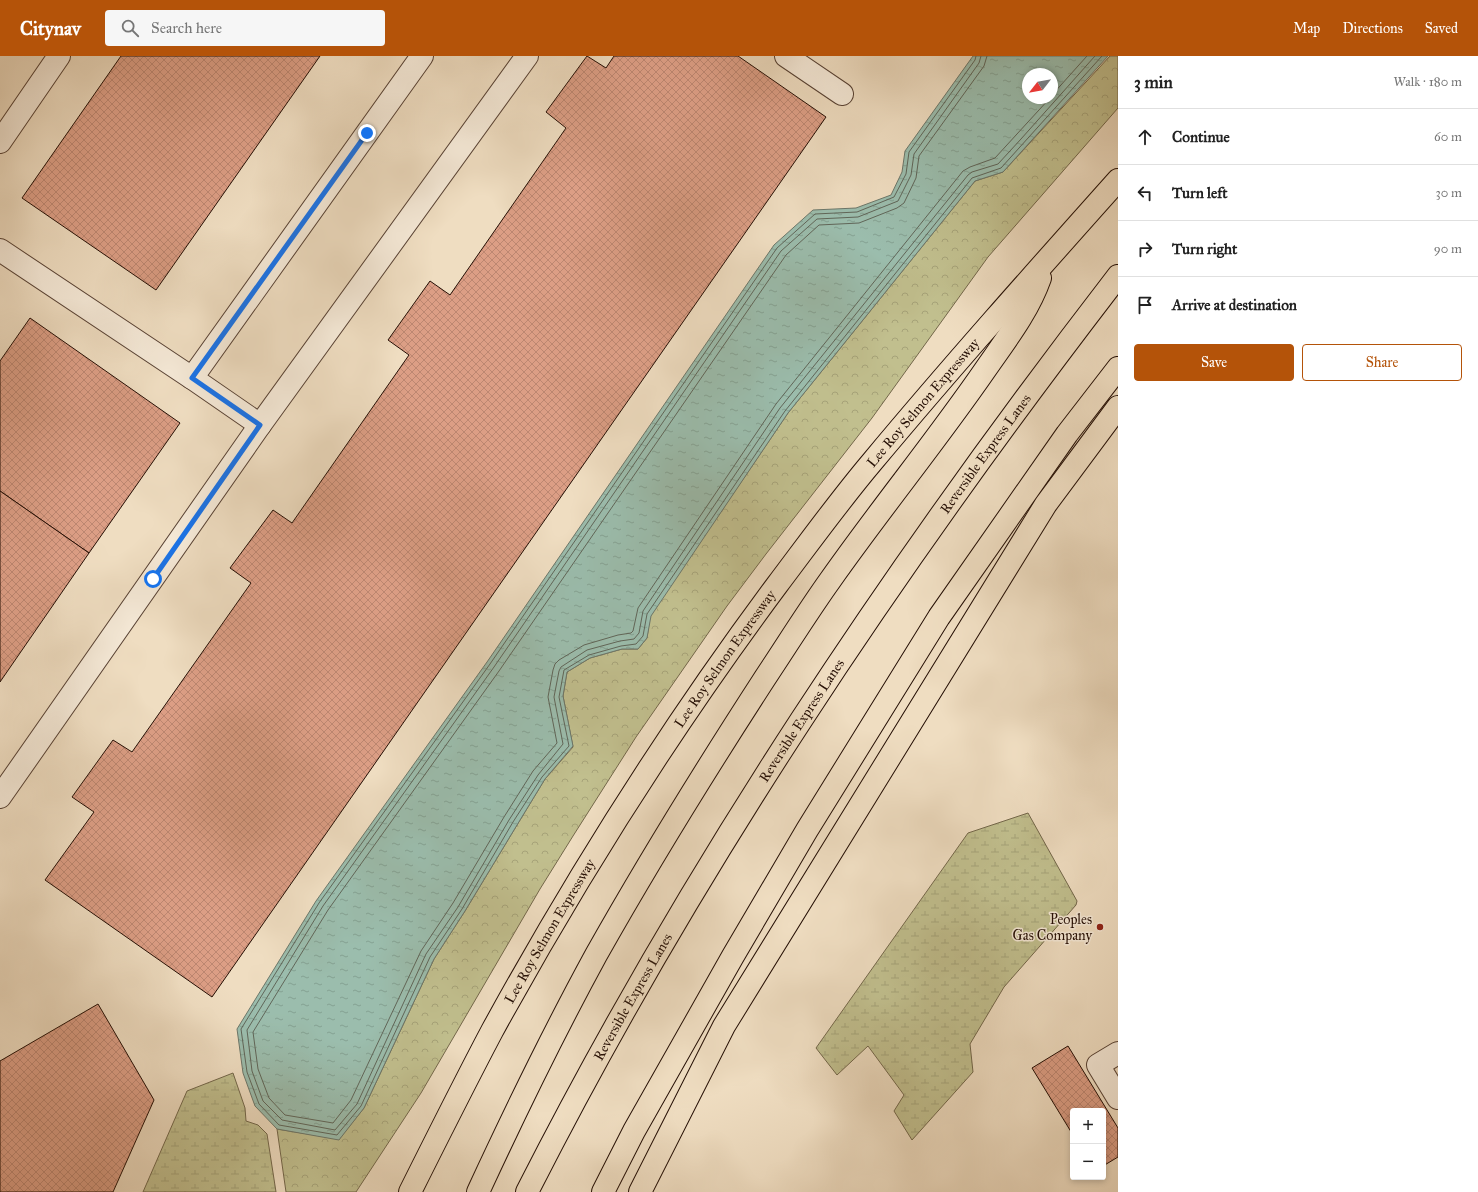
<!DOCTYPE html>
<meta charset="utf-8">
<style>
body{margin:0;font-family:"IM FELL Great Primer",serif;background:#f6f6f6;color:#222}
.controls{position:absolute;right:12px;bottom:12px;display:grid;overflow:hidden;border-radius:4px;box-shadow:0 2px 6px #0003}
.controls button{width:36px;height:36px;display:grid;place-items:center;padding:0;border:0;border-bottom:1px solid #e0e0e0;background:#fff;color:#222;font:20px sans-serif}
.compass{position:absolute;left:1022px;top:12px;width:36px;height:36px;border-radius:50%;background:#fff;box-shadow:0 2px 6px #0003;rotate:239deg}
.stop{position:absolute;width:12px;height:12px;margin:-9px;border:3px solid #1a73e8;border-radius:50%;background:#fff}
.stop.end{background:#1a73e8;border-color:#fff;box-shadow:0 1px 4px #0008}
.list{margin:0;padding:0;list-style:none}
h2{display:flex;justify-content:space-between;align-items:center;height:52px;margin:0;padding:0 16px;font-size:17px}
h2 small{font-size:13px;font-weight:400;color:#767676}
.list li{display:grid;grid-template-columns:26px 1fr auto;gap:12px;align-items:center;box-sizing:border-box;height:56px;padding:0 16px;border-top:1px solid #e0e0e0}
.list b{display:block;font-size:15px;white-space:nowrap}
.list em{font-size:13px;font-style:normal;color:#767676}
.actions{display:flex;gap:8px;padding:12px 16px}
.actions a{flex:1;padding:9px 0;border:1px solid #b45309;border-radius:4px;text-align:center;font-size:14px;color:#b45309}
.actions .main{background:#b45309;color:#fff}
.icon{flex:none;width:22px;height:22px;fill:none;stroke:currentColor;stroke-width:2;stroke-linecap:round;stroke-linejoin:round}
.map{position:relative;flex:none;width:1118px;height:1136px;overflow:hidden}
header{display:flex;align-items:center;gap:24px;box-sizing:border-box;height:56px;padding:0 20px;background:#b45309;color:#fff}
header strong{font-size:19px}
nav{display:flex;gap:22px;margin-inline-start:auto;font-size:14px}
.search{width:280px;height:36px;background:#f6f6f6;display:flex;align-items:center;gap:10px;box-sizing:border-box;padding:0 14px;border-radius:4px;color:#767676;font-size:15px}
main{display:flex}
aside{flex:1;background:#fff}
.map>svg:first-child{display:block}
</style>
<header>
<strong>Citynav</strong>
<div class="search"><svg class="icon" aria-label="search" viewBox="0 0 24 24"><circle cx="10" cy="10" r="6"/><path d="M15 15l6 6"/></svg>Search here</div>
<nav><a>Map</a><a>Directions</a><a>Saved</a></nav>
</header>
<main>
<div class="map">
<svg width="1118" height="1136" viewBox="0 0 1118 1136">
<defs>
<pattern id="forest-crowns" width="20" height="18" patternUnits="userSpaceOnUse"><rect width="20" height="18" fill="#c1bf8e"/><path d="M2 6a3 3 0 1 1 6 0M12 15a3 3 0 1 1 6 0" fill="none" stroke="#a6a379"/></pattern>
<pattern id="wetland-marsh" width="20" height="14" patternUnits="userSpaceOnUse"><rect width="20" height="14" fill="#c1bf8e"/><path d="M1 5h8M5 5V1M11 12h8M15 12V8" fill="none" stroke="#a6a379"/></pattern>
<pattern id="water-ripples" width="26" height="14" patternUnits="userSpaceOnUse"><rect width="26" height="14" fill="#9bbdad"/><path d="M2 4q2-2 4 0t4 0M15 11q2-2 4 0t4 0" fill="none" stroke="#85a193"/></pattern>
<pattern id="building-cross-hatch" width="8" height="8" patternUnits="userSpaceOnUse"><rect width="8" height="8" fill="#dc9e85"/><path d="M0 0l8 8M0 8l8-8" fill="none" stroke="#bd8771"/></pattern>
</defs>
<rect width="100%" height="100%" fill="#efddc1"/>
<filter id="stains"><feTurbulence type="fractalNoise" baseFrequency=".005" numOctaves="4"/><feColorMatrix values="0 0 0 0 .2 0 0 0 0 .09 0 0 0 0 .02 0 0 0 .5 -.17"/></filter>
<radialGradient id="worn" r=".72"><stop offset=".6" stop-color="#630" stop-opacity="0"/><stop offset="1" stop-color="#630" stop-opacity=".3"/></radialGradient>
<polygon fill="url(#forest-crowns)" stroke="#73674a" points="1110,0 1118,0 1118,52 988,201 872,362 766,498 727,550 636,681 573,780 540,833 421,1037 356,1136 286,1136 277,1073 339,1083 364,1052 434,903 465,855 517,769 545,723 573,691 563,640 567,616 590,602 622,593 638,593 647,582 650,560 788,357 975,125 1003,116"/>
<g fill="url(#wetland-marsh)" stroke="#73674a">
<polygon points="1028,757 1077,845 1076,849 1004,931 970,988 973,1016 912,1084 894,1055 904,1039 868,990 837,1019 816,992 968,777"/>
<polygon points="233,1017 245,1052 246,1065 258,1069 267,1078 276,1136 143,1136 187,1035"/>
</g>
<path fill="url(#water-ripples)" stroke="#6c776a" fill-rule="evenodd" d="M973 0H1108L1003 116 975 125 788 357 651 560 647 582 638 593H622L590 602 567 616 563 640 573 690 545 723 517 769 465 855 434 903 364 1052 339 1084 277 1073 255 1050 243 1017 237 973 316 845 487 606 774 189 813 154 856 152 891 139 902 116 905 95ZM1028 18H1052V42H1028Z"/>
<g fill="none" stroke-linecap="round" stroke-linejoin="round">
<g stroke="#606659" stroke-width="1">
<polyline points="976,0 975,4 909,96 906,118 894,141 857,156 815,158 777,192 490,608 319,847 241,973 247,1016 259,1048 279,1069 337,1079 361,1050 430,901 462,853 513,766 542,721 569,690 559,641 564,614 589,599 621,590 636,588 643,580 647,558 785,355 972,122 1001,112 1102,0"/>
<polyline points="981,0 979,7 914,98 911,119 898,145 858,161 817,163 781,195 494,611 323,850 247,974 252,1015 263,1045 282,1064 335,1074 357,1048 426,898 458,851 509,764 538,719 563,688 554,641 559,615 561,611 587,594 620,585 634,583 639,577 643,555 780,352 968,119 972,116 998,108 1021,83 1095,0"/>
<polyline points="987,0 984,10 919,100 916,122 904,147 897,152 859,167 819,169 786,199 499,615 328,854 253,976 258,1013 269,1042 285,1059 333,1067 351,1044 421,895 453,847 504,761 533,715 557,687 548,641 553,614 555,608 559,604 584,589 618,579 631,577 633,575 638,552 776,348 963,115 970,111 995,102 1050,42"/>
<polyline points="1052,39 1087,0"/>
</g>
</g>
<g fill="url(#building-cross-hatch)" stroke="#250f05">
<polygon points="121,0 320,0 156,234 22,142"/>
<polygon points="587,0 606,12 614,0 738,0 826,61 212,941 45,824 94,756 72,741 113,684 132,696 251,527 230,512 273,454 292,467 409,299 388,284 430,225 450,239 566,72 546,56"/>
<polygon points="30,262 180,367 89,497 0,435 0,305"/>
<polygon points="0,435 89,497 0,626"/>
<polygon points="98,948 154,1044 113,1136 0,1136 0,1005"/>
<polygon points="1068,990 1118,1072 1118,1101 1103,1110 1103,1055 1073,1055 1073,1079 1032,1012"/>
</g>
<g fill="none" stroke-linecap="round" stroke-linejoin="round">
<g stroke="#584234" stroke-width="24">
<g id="minor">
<polyline points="786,0 842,38"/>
<polyline points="0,86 59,0"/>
<polyline points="0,194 192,322 422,0"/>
<polyline points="192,322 260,369 527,0"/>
<polyline points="0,741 260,369"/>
<polyline points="1118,997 1098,1009 1118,1042"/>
</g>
</g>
<g stroke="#250f05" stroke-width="24">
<g id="highway">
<path id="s1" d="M410 1136C437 1082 464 1028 492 975 577 820 672 670 777 529 808 488 839 445 872 406 952 310 1035 217 1118 124"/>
<path d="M478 1136C515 1056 554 976 596 899 649 805 706 713 765 622 787 589 808 555 831 523 881 452 936 385 985 314 1005 285 1028 256 1040 222"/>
<path id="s2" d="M527 1136C692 811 896 508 1118 220"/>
<polyline points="603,1136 634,1075 733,900 807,774 939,561 1067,378 1118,312"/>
<polyline points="640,1136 724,970 1046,448 1118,351"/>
</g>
</g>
<use href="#minor" stroke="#f5e9d7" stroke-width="22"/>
<use href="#highway" stroke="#efddc1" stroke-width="22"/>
</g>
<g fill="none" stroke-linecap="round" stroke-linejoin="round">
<polyline stroke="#1a73e8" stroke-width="5" points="153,523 260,369 192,322 367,77"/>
</g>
<circle fill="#8f2418" stroke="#f5e9d7" stroke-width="1.5" cx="1100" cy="871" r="4"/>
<g text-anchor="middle" stroke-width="3" stroke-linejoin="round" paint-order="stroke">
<g font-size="14" fill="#250f05" stroke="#f5e9d7">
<text dy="5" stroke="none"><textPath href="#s1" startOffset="944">Lee Roy Selmon Expressway</textPath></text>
<text dy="5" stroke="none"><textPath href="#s2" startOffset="870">Reversible Express Lanes</textPath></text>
<text dy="5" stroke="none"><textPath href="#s1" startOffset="620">Lee Roy Selmon Expressway</textPath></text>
<text dy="5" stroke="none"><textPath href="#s2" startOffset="546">Reversible Express Lanes</textPath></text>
<text dy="5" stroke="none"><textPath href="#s1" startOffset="296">Lee Roy Selmon Expressway</textPath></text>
<text dy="5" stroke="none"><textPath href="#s2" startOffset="222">Reversible Express Lanes</textPath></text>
</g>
<g font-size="14" fill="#250f05" stroke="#f5e9d7" text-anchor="end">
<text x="1092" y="868">Peoples<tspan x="1092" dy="16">Gas Company</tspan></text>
</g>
</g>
<rect width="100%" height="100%" filter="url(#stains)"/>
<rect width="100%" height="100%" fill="url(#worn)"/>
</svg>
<div class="controls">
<button>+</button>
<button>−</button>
</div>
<svg class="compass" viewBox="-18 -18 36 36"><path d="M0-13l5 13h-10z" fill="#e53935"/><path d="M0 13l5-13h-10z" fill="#767676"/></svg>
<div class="stop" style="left:153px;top:523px"></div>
<div class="stop end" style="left:367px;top:77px"></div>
</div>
<aside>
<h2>3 min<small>Walk · 180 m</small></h2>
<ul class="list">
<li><svg class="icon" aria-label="ahead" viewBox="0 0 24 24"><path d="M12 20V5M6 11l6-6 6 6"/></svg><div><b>Continue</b></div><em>60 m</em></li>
<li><svg class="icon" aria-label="left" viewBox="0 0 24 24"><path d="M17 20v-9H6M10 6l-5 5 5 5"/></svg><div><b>Turn left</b></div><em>30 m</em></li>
<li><svg class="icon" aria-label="right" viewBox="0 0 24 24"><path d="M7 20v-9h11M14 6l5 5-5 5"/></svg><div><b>Turn right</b></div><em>90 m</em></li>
<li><svg class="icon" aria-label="arrive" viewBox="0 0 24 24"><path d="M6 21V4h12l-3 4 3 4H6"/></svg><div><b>Arrive at destination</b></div></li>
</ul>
<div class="actions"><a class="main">Save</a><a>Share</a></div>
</aside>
</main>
